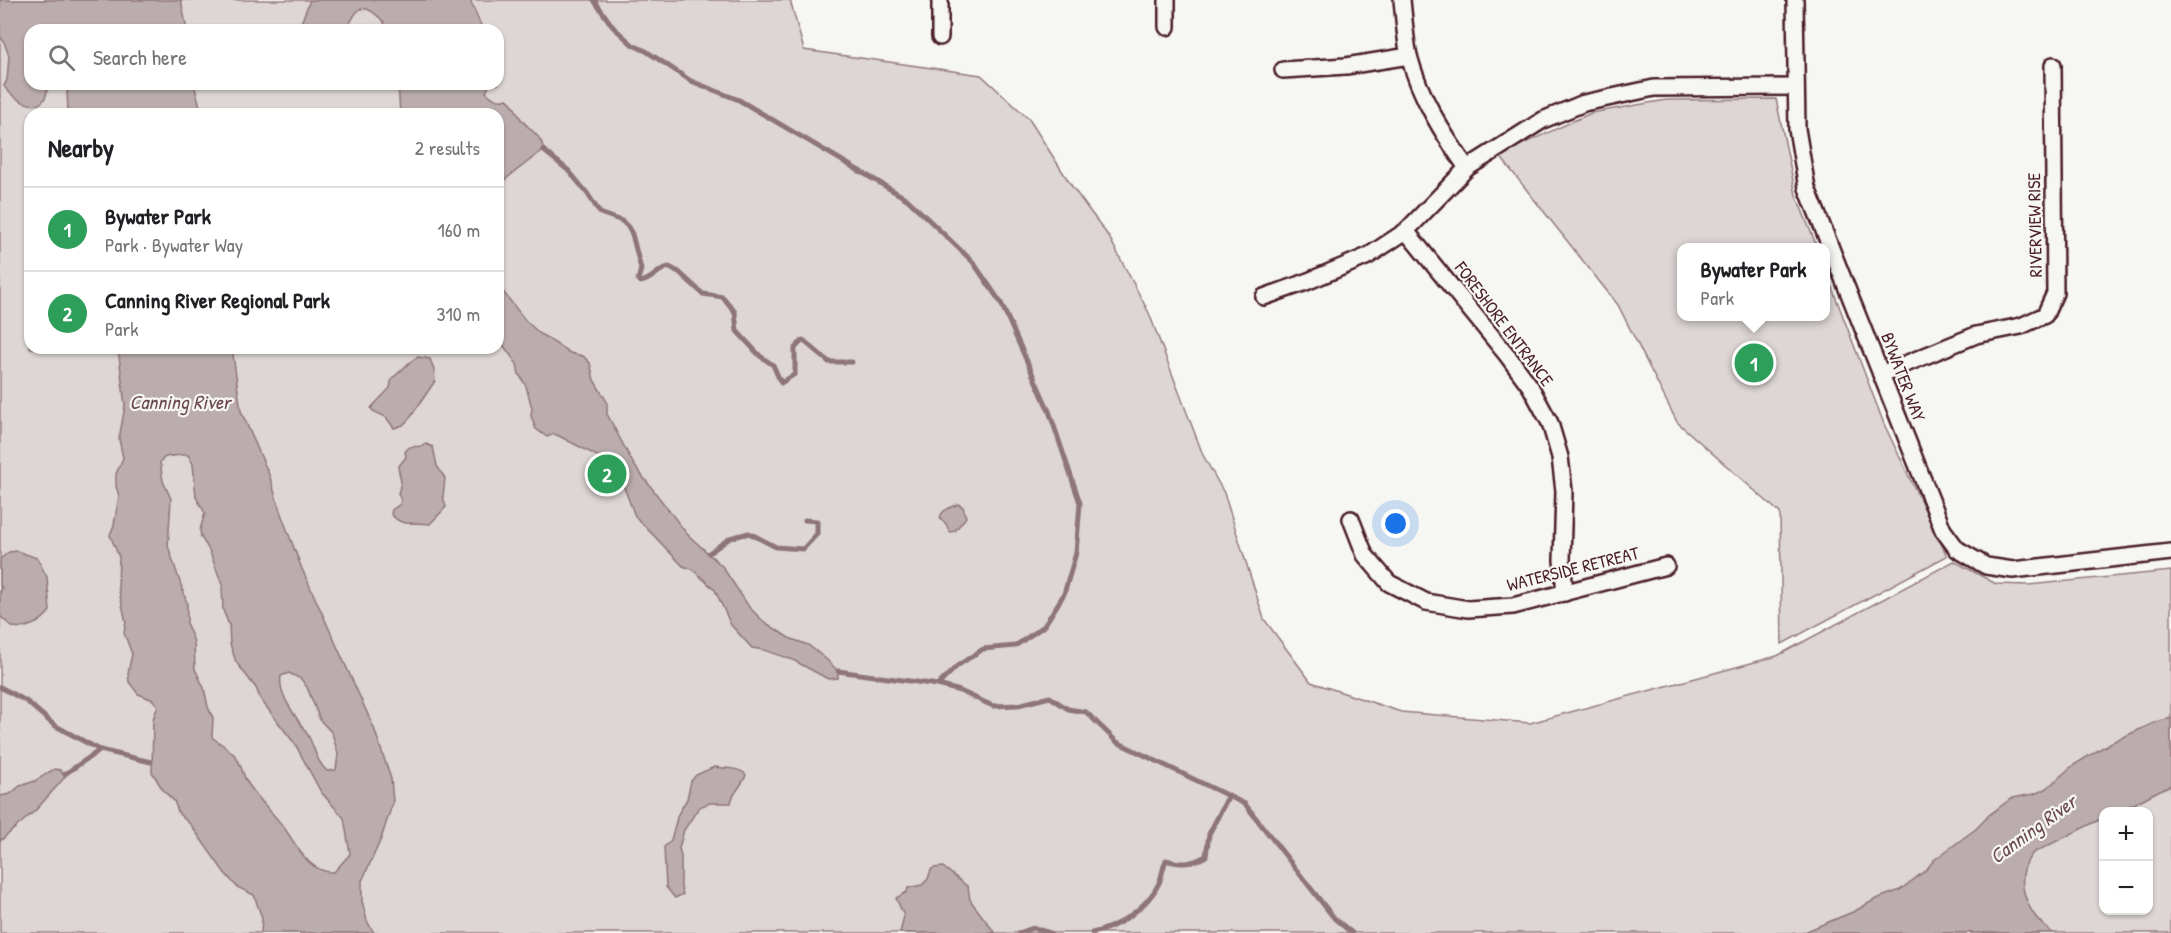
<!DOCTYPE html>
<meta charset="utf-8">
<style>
body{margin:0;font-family:"Patrick Hand",sans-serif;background:#f6f6f6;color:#202124}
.controls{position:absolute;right:18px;bottom:18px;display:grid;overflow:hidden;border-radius:12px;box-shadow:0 2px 4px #0004}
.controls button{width:54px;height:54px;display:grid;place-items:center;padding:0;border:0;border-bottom:2px solid #e0e0e0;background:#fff;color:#202124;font:30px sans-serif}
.you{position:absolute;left:1396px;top:524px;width:21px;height:21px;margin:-15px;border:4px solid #fff;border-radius:50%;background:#1a73e8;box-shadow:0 0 0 9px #1a73e833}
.badge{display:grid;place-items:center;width:39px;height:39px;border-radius:50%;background:#4a1f2b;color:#fff;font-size:20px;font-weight:700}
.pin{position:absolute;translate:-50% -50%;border:3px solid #fff;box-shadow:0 2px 6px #0006}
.popup{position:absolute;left:1677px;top:243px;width:153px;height:78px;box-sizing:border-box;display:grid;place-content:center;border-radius:12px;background:#fff;filter:drop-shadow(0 2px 4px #0005);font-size:20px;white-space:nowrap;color:#757577}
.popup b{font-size:22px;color:#202124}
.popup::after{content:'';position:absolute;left:50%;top:100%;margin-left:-12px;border:12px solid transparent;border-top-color:#fff}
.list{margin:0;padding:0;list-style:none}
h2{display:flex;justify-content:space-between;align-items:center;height:78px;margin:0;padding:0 24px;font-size:26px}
h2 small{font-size:20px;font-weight:400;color:#757577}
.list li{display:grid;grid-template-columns:39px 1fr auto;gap:18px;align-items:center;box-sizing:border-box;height:84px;padding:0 24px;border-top:2px solid #e0e0e0}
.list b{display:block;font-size:22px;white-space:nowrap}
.list p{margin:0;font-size:20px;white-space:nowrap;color:#757577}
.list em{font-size:20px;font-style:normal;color:#757577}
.icon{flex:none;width:33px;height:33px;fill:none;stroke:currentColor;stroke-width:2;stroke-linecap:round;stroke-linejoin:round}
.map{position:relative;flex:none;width:2171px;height:933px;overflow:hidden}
.search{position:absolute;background:#fff;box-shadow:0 2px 4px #0004;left:24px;top:24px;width:480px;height:66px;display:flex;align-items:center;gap:15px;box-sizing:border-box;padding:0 21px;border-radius:18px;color:#757577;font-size:22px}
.panel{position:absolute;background:#fff;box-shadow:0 2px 4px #0004;left:24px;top:108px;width:480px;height:246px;border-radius:18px}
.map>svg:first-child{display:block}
</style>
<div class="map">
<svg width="2171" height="933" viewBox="0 0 2171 933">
<rect width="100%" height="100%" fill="#f6f6f2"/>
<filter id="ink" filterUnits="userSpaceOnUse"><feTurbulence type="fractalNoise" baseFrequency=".0167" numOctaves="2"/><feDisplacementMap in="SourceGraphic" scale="12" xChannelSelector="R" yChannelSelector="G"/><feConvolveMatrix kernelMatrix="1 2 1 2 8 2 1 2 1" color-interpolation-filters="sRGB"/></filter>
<g filter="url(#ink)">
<g fill="#ddd6d5" stroke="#947a80" stroke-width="1.5" fill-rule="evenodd">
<path d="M0 0H790L804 50 981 75 1029 119 1073 188 1109 237 1149 313 1203 455 1224 493 1264 619 1311 682 1401 712 1530 723 1777 656 1954 561 1996 584 2028 585 2171 571V933H0ZM30 30H498V84H30ZM30 114H498V348H30ZM2104 812H2148V910H2104Z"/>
<polygon points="1776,99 1796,195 1817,247 1682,248 1682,316 1826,316 1826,272 1884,424 1947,556 1782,644 1780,513 1677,422 1618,305 1499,155 1591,113 1666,100"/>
</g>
<g fill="#bbadae" stroke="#8e747a" stroke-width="1.5" fill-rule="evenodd">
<path d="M0 0H181L187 30H30V84H48C47 88 47 95 45 98 36 114 10 97 4 86L7 80 9 56 4 42 0 36Z"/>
<path d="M310 0H470L483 30H385L384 22C363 0 357 6 347 30H300L301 23Z"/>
<polygon points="69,84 194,84 202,114 66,114 68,110 67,92 70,87"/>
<path d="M398 84H490L486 92C492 98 499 103 507 99 515 104 515 111 521 119 528 129 544 137 543 150L498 185V114H400Z"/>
<polygon points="498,285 525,320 539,333 570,353 583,356 590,363 594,380 607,402 607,414 634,465 687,534 722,566 749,607 763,621 789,638 808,645 826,659 838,671 838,678 828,679 793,660 764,650 752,648 731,625 715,590 692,569 683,566 635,516 620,477 605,460 559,436 554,434 547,437 536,429 531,416 532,408 526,386 519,374 517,364 498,338"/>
<path d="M115 348H232L241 411 270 477 280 511 302 569 374 728 391 779 393 802 381 839 362 881V901L367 921 374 933H261L262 918 254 895 237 887 224 872 191 825 179 814 174 801 163 790 152 772 153 719 158 706 153 700 138 694 129 682 128 673 132 654 124 633 126 622 118 587 119 557 110 535 114 525 119 496 116 486V474L123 458 119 439 125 406 119 356ZM181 455H188L193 464 196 497 205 513 200 530 201 537 209 550 222 584 223 610 229 625 230 644 236 662 256 688 261 700 295 744 321 792 344 818 350 854 334 872C307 873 297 844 282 825 271 811 257 798 247 782 242 774 242 765 236 757 229 748 220 744 212 737L213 718 208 707 204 688 195 669 194 642 187 625V603L168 546 171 499 163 481 160 462 165 457ZM289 673 301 679 307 687 320 720 332 733 338 754 336 770 327 771C316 761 315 749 309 737 300 721 277 696 281 676Z"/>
<path d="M418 357 430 359 434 370 435 381 410 418 403 425 394 428 386 417 373 411 371 408 390 388 392 378C402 372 407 362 418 357Z"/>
<path d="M426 444 433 447 437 466 445 478 443 497 446 507 430 524C414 521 402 528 391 514L392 510 400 504 401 500 398 494 401 482 398 467 406 457 405 452C411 443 413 448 422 446Z"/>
<path d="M958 504 963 507 966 517 955 531 950 532 946 524 940 519C941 509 951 508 958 504Z"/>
<path d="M17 551 37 558 47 577 50 611C40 624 28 629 12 627L0 616V593L2 588 0 585V559L9 552Z"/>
<path d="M2171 718V785C2149 794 2126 812 2104 812L2103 818 2033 853C2011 879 2027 915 2053 933H1802L1855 911 1876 899 1900 890 1926 870 1934 860 1977 828 1989 815 2012 798 2034 794 2046 789 2072 766 2110 743 2156 722Z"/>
<path d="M714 767C724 769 740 767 746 775 743 785 732 793 731 803H710L699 807 684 830 679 848 681 856V888L683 894 675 898 666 887 664 847 671 840 678 814 687 799 691 781 696 775Z"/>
<polygon points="54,769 60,770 65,777 36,810 0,841 0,796 10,794 20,786 35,781"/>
<polygon points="943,867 968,887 970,900 995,933 900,933 904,916 896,898 907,892 908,888 922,885 928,879 931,870 933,868"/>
</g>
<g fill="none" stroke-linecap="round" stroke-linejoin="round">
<g stroke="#8e747a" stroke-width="5">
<polyline points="594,0 613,27 633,45 646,51 691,81 739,100 907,199 973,262 1001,303 1049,411 1080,503 1076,553 1064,594 1044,626 1015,646 983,649 957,666 938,685"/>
<path d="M543 150 569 171 587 193 600 213 622 221 628 227 632 234 641 269 638 280 641 282C654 279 656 270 669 267L679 272 703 294 723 297 735 312 737 331 760 356 773 365 781 383 795 374V348L803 340 829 362H852"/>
<polyline points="709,553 730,538 749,533 776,547 803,549 817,534 817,521 805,520"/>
<polyline points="838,671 938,685 960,691 993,706 1018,705 1050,697 1068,709 1086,712 1117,742 1245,804 1334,918 1352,933"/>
<polyline points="0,687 26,701 54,725 100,750"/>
<polyline points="65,774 100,750 151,762"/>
<polyline points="1019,933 1033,928 1050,933"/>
<path d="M1092 933C1117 928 1148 907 1159 883 1162 876 1163 867 1166 860 1182 865 1192 864 1206 856L1209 834 1229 795"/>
</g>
<g stroke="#4a1f2b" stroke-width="20">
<g id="minor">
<polyline points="940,0 940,37"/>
<path d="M1402 0C1404 18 1405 38 1409 56 1420 97 1443 134 1467 168"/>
<polyline points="1795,0 1797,129 1807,188 1943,530 1957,549 1986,566 2013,570 2171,552"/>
<polyline points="1167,27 1167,0"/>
<polyline points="1283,70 1346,66 1409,56"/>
<polyline points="1406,231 1507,355 1530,386 1550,423 1560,457 1564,491 1562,560 1565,593"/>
<polyline points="1264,297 1306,282 1368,256 1406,231 1467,168 1543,120 1584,103 1654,88 1796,87"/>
<polyline points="1881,374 1976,335 2021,326 2045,315 2055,293 2053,65"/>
<polyline points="1351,519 1365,555 1389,583 1426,602 1468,609 1513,606 1666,566"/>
</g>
</g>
<use href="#minor" stroke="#f6f6f2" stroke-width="15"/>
</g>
</g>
<g text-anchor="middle" stroke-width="4.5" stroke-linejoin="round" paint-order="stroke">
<g font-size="18" fill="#4a1f2b" stroke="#f6f6f2">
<text transform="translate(2035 225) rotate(-91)" y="6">RIVERVIEW RISE</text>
<text transform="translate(1504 324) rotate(53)" y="6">FORESHORE ENTRANCE</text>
<text transform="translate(1903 377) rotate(69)" y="6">BYWATER WAY</text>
<text transform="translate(1573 569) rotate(-14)" y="6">WATERSIDE RETREAT</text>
</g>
<g font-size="20" font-style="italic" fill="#6c4a52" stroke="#f6f6f2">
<text x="180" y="409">Canning River</text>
<text transform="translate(2033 829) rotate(-36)" y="7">Canning River</text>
</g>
</g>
</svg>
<div class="controls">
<button>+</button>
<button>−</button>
</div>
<div class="you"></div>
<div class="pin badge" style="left:1754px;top:363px;background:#2e9e5b">1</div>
<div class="popup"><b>Bywater Park</b>Park</div>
<div class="pin badge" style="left:607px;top:474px;background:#2e9e5b">2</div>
<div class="search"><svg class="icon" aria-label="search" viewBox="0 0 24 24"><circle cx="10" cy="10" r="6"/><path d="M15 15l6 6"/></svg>Search here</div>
<section class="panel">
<h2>Nearby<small>2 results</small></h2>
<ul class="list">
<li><span class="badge" style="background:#2e9e5b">1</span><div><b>Bywater Park</b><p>Park · Bywater Way</p></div><em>160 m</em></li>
<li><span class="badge" style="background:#2e9e5b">2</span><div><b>Canning River Regional Park</b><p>Park</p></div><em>310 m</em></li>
</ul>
</section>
</div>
